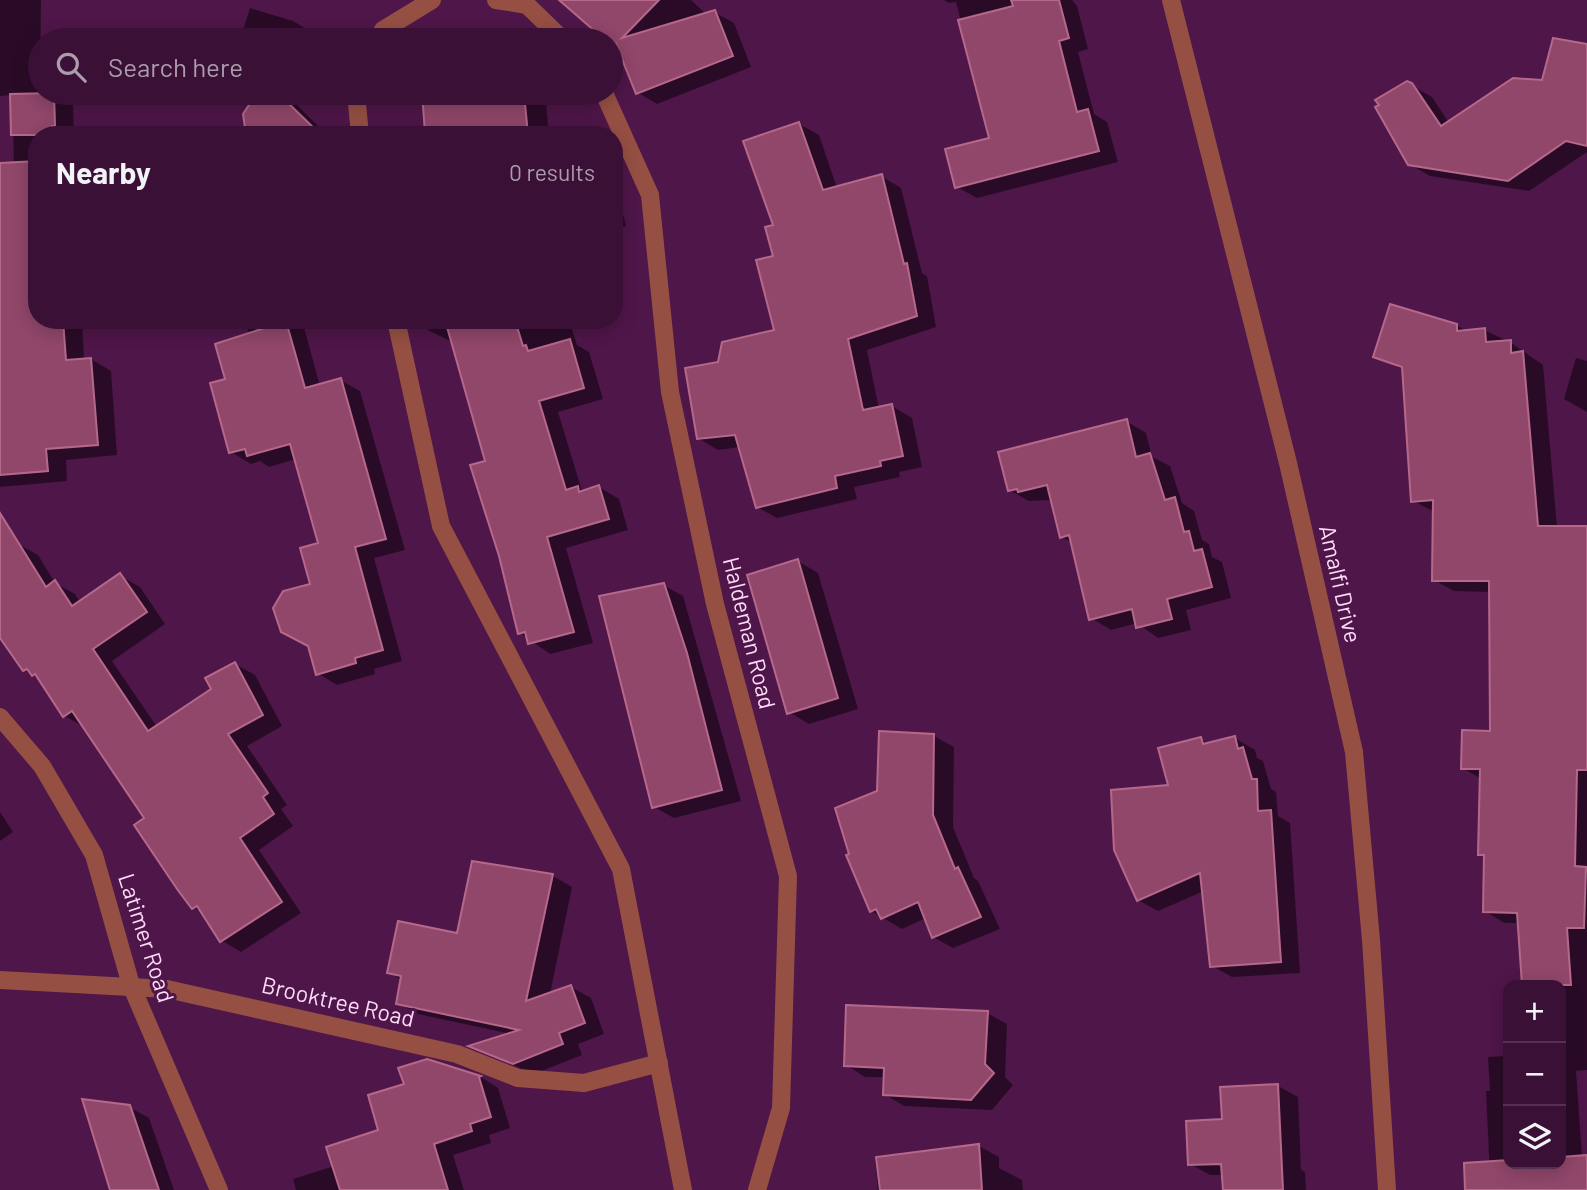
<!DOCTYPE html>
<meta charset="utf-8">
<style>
body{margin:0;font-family:Barlow,sans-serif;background:#461e42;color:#f1f3f6}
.controls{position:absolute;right:21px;bottom:21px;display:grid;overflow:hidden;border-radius:14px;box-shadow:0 4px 18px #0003}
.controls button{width:63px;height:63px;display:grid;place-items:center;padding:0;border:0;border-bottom:2px solid #543052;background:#3b1037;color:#f1f3f6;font:35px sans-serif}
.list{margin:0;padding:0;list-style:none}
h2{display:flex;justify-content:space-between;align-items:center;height:91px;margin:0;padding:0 28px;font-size:30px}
h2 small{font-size:23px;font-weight:400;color:#ac9dad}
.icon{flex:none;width:38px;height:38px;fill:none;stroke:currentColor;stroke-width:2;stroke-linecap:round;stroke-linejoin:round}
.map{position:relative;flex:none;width:1587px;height:1190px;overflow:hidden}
.search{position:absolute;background:#3b1037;box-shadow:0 4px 18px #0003;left:28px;top:28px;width:595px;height:77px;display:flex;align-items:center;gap:18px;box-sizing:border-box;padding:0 24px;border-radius:38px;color:#ac9dad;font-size:26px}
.panel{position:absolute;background:#3b1037;box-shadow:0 4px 18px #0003;left:28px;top:126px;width:595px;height:203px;border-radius:28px}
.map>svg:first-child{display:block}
</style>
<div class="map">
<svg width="1587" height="1190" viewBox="0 0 1587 1190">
<rect width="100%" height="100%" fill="#4f1649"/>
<g fill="#0007">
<polygon points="0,0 41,0 40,93 53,94 73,105 74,135 37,135 37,320 82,320 84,360 91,359 111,371 117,455 66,460 67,481 0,487 0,165 14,164 12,95 0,96"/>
<polygon points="571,0 691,0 706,14 714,12 734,23 751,67 657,104 637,92 622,53 567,4"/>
<polygon points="944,0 1072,0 1077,6 1088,49 1078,52 1094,114 1107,122 1118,162 977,198 957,187 991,139 956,2 949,3"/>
<polygon points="250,8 293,21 313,33 311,40 240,40"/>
<polygon points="1587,45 1587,152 1529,191 1430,176 1409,164 1407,83 1432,97 1449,123 1543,82"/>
<polygon points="259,93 286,94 327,135 248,135 245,114"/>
<polygon points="424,93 545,93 549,135 432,135 427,132"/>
<polygon points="799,124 819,135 837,188 881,176 901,188 922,273 927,276 936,327 867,350 879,409 892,406 912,418 922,467 899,472 900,477 854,487 857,499 777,518 757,507 740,447 718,450 698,438 719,364 776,331 775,226"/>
<polygon points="614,178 626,226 614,229"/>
<polygon points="247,320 302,320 320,386 340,380 360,391 405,550 374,558 402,661 374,669 375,674 337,685 317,673 312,586 320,544 296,459 269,467 260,461 251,464 231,452 227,380 248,333"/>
<polygon points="425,320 569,320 577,345 589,352 603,399 558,412 582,491 599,487 619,499 628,530 566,548 593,643 550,654 520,633 488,462 458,357 454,354 450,341 428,330"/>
<polygon points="1456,325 1468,332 1484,330 1510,342 1543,365 1557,528 1587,528 1587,1070 1576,1071 1582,1157 1587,1157 1587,1190 1516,1190 1490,1176 1486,1091 1490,1091 1488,1057 1506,1056 1506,1051 1508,1051 1508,1164 1561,1164 1561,985 1524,985 1520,923 1504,923 1485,911 1486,857 1480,854 1482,779 1462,768 1492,733 1491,592 1454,591 1434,580 1435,512 1413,501 1404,370 1375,356"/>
<polygon points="1576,358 1587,361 1587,412 1564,399"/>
<polygon points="1126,421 1146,433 1152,457 1170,466 1182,503 1194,511 1202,540 1209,544 1212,557 1222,562 1231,598 1186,610 1191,630 1158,638 1137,623 1111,630 1091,618 1073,543 1061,537 1052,500 1029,501 1009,490"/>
<polygon points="18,544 38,555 55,583 75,594 80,602 120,576 140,587 165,624 112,661 157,727 213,689 235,664 255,675 282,726 247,746 287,805 281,809 293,826 259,850 301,913 241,952 221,940 204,913 193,907 146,818 84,727 65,716 41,680 24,670 0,633 0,549"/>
<polygon points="798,561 818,573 858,709 809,724 789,712"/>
<polygon points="663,585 683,596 741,801 674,818 654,807"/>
<polygon points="934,736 954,747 953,827 974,878 978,881 1000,929 953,948 933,937 926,918 902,929 871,911 879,792"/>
<polygon points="1235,738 1255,750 1257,758 1263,761 1271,789 1276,792 1278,816 1290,823 1300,973 1232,977 1212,966 1204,891 1158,911 1138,900 1170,786 1200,739 1210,744"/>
<polygon points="0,812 13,832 0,841"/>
<polygon points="553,876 572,887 550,994 571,987 591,998 604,1034 578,1044 582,1055 534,1074 472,1047 511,1034 418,1014 398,1003 402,980 388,972 458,935"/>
<polygon points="987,1013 1007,1024 1005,1077 1013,1085 992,1110 904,1106 884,1094 885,1077 865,1077 846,1065"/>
<polygon points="427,1061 481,1077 498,1088 510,1128 489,1135 491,1143 453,1155 464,1190 296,1190 293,1179 334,1166 381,1132 406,1085"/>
<polygon points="1278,1086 1298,1097 1301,1170 1305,1172 1306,1190 1225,1190 1224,1175 1210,1175 1190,1164 1223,1121"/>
<polygon points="129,1107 149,1118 174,1190 112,1190"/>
<polygon points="979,1146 999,1157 999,1168 1022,1180 1023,1190 878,1190 875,1158"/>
</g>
<g fill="#91476a" stroke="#b6688b" stroke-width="2">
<polygon points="559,0 659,0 622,38 715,10 733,56 636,94 616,44 613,48 611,40 605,40"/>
<polygon points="1011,0 1059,0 1069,38 1059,41 1077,112 1088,109 1099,151 955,188 945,149 989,138 958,20 1013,6"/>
<polygon points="1553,38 1587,44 1587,146 1566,141 1508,181 1408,165 1375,107 1379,105 1375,100 1407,81 1412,83 1441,126 1513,78 1542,80"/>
<polygon points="54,93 55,126 52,126 52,135 11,135 10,94"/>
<polygon points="257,93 278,93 321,135 246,135 243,114"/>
<polygon points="422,93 524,93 528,135 459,135 459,130 425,133"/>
<polygon points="799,122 823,190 882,174 904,264 907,263 917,316 848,339 863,410 892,404 903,456 880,461 881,466 835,476 837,488 756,508 735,435 697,439 685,368 718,362 722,342 774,330 756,260 773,256 765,227 773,225 743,141"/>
<polygon points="37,161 37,320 63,320 66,360 91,358 98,445 46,449 48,471 0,475 0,163"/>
<polygon points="1390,304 1457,324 1457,331 1485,328 1486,342 1511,340 1511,353 1523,351 1538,526 1587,526 1587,770 1577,770 1575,866 1586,867 1584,928 1567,928 1571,985 1522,985 1517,913 1483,912 1484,855 1478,855 1480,769 1461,769 1462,730 1490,731 1489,581 1432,581 1433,500 1411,502 1402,367 1373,357"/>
<polygon points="445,320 515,320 523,346 526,345 528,351 570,339 584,388 539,401 566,490 578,486 579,492 599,485 609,519 547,537 574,632 528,644 525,632 518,634 499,556 470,465 485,461"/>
<polygon points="286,321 305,388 341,378 386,539 355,547 383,650 355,658 356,663 316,675 308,646 281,632 273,608 283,591 310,584 300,548 318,543 290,444 247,456 245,449 229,453 210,383 225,379 215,344"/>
<polygon points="1127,419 1136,457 1150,453 1165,500 1175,497 1184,532 1189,531 1194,551 1202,549 1212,587 1167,599 1172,619 1136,628 1132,609 1089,620 1069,535 1060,538 1047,485 1018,492 1017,489 1008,491 998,452"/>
<polygon points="0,513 46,587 55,580 72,606 120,573 147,612 93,649 148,731 211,689 205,678 235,662 263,715 228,734 268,793 263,797 274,814 240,838 282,902 220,942 197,906 192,909 177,889 134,825 144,818 72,711 63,717 35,674 32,676 27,669 23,671 0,638"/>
<polygon points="798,559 838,698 787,714 747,575"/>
<polygon points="664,583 687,653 722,790 652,808 599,596"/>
<polygon points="879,731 934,734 933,815 955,869 958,867 981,917 932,938 918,902 881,919 876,909 870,912 846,855 849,854 835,808 877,791"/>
<polygon points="1235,736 1238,749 1243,747 1252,779 1257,779 1258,811 1271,810 1281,962 1210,967 1200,873 1137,901 1114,850 1111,790 1168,785 1158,748 1201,737 1203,744"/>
<polygon points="472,861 553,874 526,1001 571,985 585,1023 559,1033 563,1044 513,1064 468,1046 519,1030 396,1004 401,976 387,973 398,921 457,933"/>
<polygon points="846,1005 988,1011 985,1064 994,1073 971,1100 883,1095 884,1068 844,1066"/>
<polygon points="427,1059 481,1076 479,1077 491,1117 470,1124 472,1131 434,1144 448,1190 340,1190 326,1147 378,1130 368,1095 404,1084 398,1068"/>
<polygon points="1278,1084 1283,1190 1223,1190 1221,1164 1188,1165 1186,1121 1222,1119 1220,1087"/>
<polygon points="82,1099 130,1105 159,1190 110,1190"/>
<polygon points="979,1144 982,1190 880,1190 876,1157"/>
<polygon points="1587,1155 1587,1190 1465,1190 1464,1163 1508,1160 1508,1164 1561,1164 1561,1157"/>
</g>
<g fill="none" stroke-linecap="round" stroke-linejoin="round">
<g stroke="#965043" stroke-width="18">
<polyline points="496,0 527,5 563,40"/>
<polyline points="1171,0 1288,463 1354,752 1371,940 1387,1190"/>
<polyline points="378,40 383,30 432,0"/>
<polyline points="356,93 360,135"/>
<polyline points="604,93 650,195 670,392 715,604 788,876 781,1108 757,1190"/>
<polyline points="396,320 441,526 621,869 683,1190"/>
<polyline points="0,717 42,766 94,855 131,985 219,1190"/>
<polyline points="0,980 167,989 457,1054 518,1078 584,1083 659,1063"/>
</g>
</g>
<g text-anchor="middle" stroke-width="6" stroke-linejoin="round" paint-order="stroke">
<g font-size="23" fill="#fedbf8" stroke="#4f1649">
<text transform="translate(1340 584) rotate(77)" y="8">Amalfi Drive</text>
<text transform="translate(749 633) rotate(76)" y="8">Haldeman Road</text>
<text transform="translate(146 938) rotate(72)" y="8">Latimer Road</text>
<text transform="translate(338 1002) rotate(13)" y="8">Brooktree Road</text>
</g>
</g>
</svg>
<div class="controls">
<button>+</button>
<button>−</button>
<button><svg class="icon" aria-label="layers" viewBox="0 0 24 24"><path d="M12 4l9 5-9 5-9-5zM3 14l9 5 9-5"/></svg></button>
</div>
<div class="search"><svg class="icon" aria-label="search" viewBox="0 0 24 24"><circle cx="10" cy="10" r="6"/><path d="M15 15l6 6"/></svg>Search here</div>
<section class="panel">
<h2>Nearby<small>0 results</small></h2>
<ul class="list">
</ul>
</section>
</div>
